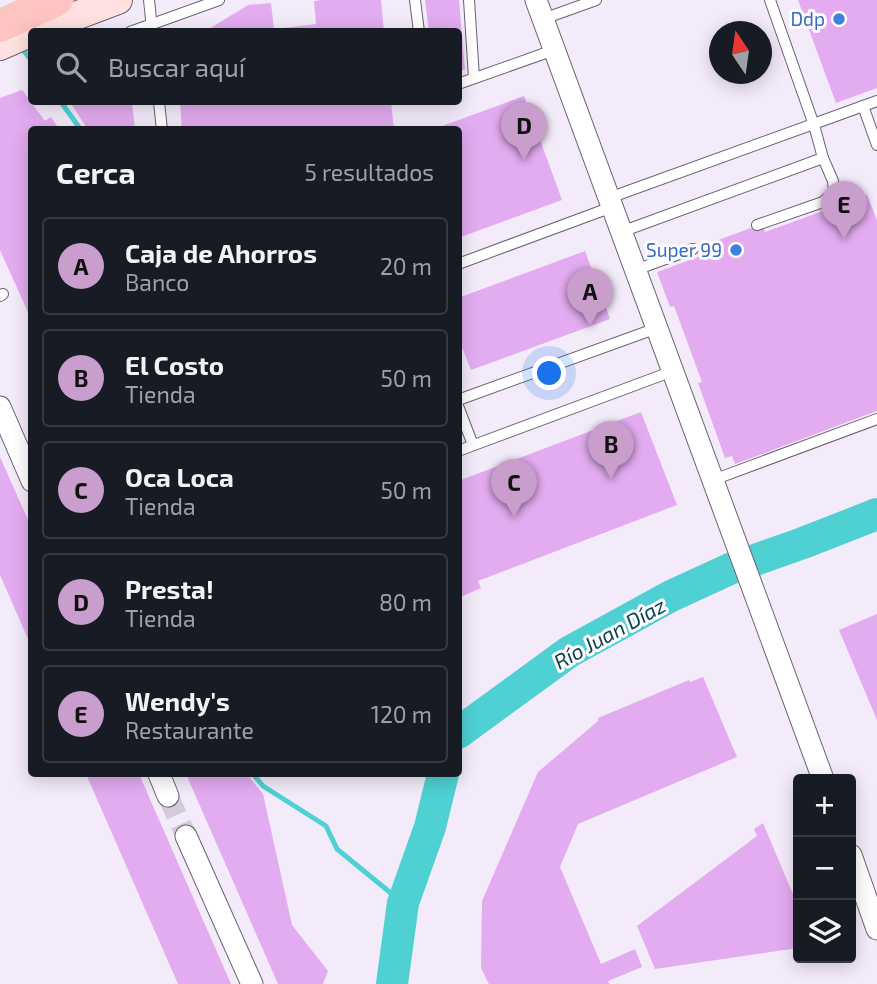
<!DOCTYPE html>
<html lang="es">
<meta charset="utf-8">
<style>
body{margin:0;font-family:"Exo 2",sans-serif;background:#242831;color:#f1f3f6}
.controls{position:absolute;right:21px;bottom:21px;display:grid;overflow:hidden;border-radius:7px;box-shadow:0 4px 18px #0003}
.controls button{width:63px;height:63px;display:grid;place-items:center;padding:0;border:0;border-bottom:2px solid #363941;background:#171b24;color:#f1f3f6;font:35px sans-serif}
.compass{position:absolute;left:709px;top:21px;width:63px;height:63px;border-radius:50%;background:#171b24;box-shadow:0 4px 18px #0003;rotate:347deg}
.you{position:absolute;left:550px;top:374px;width:24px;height:24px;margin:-18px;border:5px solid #fff;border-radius:50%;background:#1a73e8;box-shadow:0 0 0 10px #1a73e833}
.badge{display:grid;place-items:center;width:46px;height:46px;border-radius:50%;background:#c99dcc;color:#111;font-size:23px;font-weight:700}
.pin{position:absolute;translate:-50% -58px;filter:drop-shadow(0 2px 4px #0008)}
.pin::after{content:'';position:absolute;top:37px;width:24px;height:21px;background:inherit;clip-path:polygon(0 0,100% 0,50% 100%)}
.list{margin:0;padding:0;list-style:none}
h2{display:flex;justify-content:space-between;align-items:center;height:91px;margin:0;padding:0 28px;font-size:30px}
h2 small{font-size:23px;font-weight:400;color:#9ea1a6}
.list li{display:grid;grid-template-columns:46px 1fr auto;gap:21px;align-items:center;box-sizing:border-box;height:98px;margin:0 14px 14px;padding:0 14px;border:2px solid #363941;border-radius:7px}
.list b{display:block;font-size:26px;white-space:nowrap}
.list p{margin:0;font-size:23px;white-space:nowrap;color:#9ea1a6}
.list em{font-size:23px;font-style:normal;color:#9ea1a6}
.icon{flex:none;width:38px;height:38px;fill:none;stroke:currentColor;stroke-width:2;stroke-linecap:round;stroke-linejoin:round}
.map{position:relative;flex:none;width:877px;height:984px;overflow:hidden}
.search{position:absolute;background:#171b24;box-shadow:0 4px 18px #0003;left:28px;top:28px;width:434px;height:77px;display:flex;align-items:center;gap:18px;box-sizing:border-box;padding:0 24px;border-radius:7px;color:#9ea1a6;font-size:26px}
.panel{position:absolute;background:#171b24;box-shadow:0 4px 18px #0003;left:28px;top:126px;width:434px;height:651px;border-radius:7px}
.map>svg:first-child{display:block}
</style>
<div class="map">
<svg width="877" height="984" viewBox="0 0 877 984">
<rect width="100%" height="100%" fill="#f4ebfa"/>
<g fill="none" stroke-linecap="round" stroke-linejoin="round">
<g stroke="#4fd1d4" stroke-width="5">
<polyline points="23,50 32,61"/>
<polyline points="61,102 81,130"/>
<polyline points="253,774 263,786 326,826 337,849 403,903"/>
</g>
<g stroke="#4fd1d4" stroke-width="32">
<polyline points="458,733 569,652 671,596 732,568 803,543 877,514"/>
<polyline points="392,984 403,903 430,827 443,774"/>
</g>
</g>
<g fill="#e3abf0">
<polygon points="322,0 381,0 384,32 204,32 248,5 271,3 274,29 316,24 314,1"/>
<polygon points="425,0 459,0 465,70 458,70 458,32 429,32"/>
<polygon points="798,0 877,0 877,88 836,103"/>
<polygon points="22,90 45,121 51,117 60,130 32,130 32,321 0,250 0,98"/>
<polygon points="524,96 562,200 458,238 458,130 434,129"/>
<polygon points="70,102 132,102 135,130 88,130"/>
<polygon points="180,102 391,102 394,130 182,130"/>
<polygon points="867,195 877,220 877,411 735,464 732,456 725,458 698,383 702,382 674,306 670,307 657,272 701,256 699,247 762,224 765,232"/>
<polygon points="585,251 610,319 471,370 458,337 458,298"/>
<polygon points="641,412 677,505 478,581 481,588 458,598 458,481"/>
<polygon points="0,457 32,529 32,648 0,575"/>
<polygon points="877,614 877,720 839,630"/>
<polygon points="703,677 737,757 578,824 560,867 601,964 635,949 642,967 608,981 609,984 489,984 481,968 482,901 538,772 598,721 598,718 689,680 690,682"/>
<polygon points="86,774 139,774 231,984 178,984"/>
<polygon points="186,774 247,774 263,794 292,925 328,971 323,984 278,984"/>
<polygon points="763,823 798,906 798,948 655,969 637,926 757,836 754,829"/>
</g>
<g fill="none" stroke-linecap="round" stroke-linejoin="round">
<polyline stroke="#d3cbd9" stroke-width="21" stroke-dasharray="21 10" stroke-linecap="butt" points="168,796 186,836"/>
<g stroke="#6b6371" stroke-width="12">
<g id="lane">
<polyline points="149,0 152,29"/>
<polyline points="415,0 419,32"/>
<polyline points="469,0 474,78"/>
<polyline points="543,19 596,0"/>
<polyline points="130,32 219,0"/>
<polyline points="458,84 554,50"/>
<polyline points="159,102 162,130"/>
<polyline points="863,106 877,145"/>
<polyline points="609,198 877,101"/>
<polyline points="757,225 823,202 834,192 833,181 823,158 814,125 770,0"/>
<polyline points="621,232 823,158"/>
<polyline points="458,264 612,207"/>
<polyline points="635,270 693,249"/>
<polyline points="0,296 3,294"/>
<polyline points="458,400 657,328"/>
<polyline points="458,406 473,445"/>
<polyline points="458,451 673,371"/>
<polyline points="713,480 877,419"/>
</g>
</g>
<g stroke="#6b6371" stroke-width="23">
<g id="street">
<polyline points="536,0 823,779"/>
<polyline points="0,407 32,481"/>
<polyline points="159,774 168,796"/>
<polyline points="186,836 252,984"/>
<polyline points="851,855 877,929"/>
</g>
</g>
<g stroke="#6b6371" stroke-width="30">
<g id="secondary">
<polyline points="33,32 118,0"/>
<polyline points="0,46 32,32"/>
</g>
</g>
<g stroke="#d1d1d2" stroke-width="33">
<polyline id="primary" points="0,26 57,0"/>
</g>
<use href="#lane" stroke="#fff" stroke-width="10"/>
<use href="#street" stroke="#fff" stroke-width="21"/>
<use href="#secondary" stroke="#fee1e0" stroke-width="28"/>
<use href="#primary" stroke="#fec4c1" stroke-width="32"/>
</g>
<g fill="#3f7fe0" stroke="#fdfbff" stroke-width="2.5">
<circle cx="839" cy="19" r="7"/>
<circle cx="736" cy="250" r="7"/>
</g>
<g text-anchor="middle" stroke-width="6" stroke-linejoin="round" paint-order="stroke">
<g font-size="19" fill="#366cbe" stroke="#fdfbff" text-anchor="end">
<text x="825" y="26">Ddp</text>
<text x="722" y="257">Super 99</text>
</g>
<g font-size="21" font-style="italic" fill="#084546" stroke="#fdfbff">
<text transform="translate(610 634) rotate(-29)" y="7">Río Juan Díaz</text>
</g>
</g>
</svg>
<div class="controls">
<button>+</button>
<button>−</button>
<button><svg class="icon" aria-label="layers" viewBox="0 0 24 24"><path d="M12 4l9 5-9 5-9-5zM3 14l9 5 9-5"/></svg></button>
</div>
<svg class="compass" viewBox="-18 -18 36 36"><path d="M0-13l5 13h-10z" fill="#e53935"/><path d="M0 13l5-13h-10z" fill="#9ea1a6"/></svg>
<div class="you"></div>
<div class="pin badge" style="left:590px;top:326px">A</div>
<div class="pin badge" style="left:611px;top:479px">B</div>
<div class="pin badge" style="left:514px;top:517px">C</div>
<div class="pin badge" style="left:524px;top:160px">D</div>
<div class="pin badge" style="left:844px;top:239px">E</div>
<div class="search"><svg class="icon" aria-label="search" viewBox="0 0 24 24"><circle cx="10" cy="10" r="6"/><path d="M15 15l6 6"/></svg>Buscar aquí</div>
<section class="panel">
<h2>Cerca<small>5 resultados</small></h2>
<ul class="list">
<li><span class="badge">A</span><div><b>Caja de Ahorros</b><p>Banco</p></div><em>20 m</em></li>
<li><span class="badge">B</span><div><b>El Costo</b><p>Tienda</p></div><em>50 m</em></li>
<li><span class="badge">C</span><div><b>Oca Loca</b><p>Tienda</p></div><em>50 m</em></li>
<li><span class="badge">D</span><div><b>Presta!</b><p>Tienda</p></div><em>80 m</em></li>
<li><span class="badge">E</span><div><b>Wendy's</b><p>Restaurante</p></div><em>120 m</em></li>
</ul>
</section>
</div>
